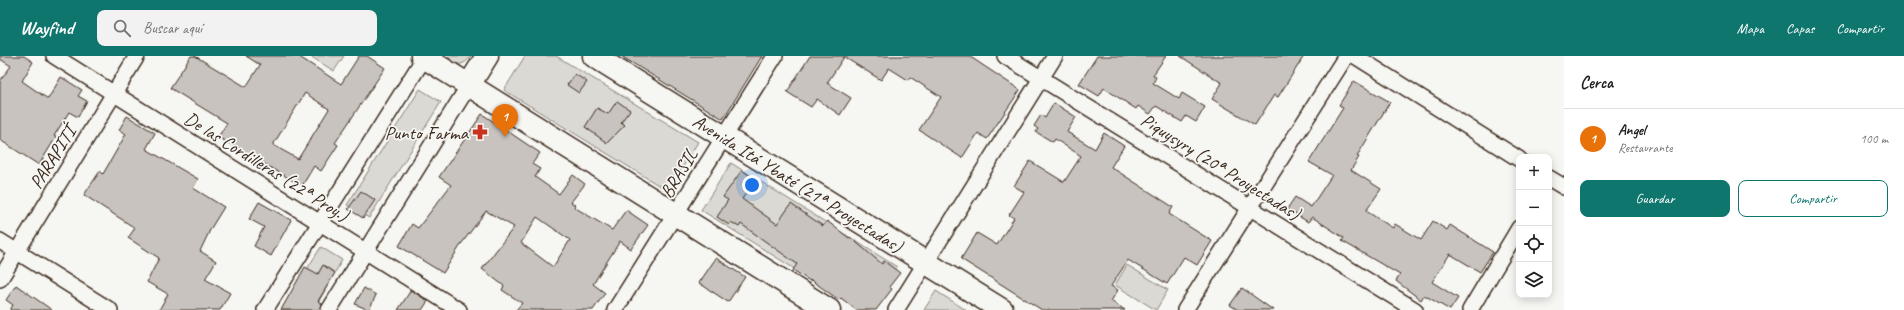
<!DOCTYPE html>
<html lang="es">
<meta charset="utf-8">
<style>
body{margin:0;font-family:Caveat,sans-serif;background:#f2f2f2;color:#202124}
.controls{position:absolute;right:12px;bottom:12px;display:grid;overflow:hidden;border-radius:8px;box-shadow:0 2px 10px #0003}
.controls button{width:36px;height:36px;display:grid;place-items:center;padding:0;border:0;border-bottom:1px solid #e0e0e0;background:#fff;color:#202124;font:20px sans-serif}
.you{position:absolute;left:752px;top:129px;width:14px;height:14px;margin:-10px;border:3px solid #fff;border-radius:50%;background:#1a73e8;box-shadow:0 0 0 6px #1a73e833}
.badge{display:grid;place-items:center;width:26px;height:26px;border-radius:50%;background:#0f766e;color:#fff;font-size:13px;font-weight:700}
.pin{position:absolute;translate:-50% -33px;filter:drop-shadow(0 1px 2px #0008)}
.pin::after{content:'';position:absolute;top:21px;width:14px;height:12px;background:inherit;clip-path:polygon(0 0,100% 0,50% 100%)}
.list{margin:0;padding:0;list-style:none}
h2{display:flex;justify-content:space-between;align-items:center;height:52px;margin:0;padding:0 16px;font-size:17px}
h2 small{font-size:13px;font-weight:400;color:#757577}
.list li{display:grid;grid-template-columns:26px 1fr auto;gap:12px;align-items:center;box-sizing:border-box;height:60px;padding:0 16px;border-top:1px solid #e0e0e0}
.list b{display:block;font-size:15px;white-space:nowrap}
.list p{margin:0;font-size:13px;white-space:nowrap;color:#757577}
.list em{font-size:13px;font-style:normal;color:#757577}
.actions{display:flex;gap:8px;padding:12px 16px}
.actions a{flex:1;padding:9px 0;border:1px solid #0f766e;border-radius:8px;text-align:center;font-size:14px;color:#0f766e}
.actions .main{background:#0f766e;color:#fff}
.icon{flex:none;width:22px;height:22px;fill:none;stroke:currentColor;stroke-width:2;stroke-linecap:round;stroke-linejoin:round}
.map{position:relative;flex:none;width:1564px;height:254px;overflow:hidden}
header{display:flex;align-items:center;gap:24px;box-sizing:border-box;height:56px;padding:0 20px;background:#0f766e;color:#fff}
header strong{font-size:19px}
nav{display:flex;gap:22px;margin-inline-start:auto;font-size:14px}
.search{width:280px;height:36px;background:#f2f2f2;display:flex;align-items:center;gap:10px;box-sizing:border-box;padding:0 14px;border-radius:8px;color:#757577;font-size:15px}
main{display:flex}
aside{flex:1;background:#fff}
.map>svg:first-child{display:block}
</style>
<header>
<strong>Wayfind</strong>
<div class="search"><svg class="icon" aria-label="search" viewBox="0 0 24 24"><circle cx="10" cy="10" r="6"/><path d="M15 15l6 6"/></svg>Buscar aquí</div>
<nav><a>Mapa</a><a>Capas</a><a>Compartir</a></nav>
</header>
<main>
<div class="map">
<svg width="1564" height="254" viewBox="0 0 1564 254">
<rect width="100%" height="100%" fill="#f6f6f2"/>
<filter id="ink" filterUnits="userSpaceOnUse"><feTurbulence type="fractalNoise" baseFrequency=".025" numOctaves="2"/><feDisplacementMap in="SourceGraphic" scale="8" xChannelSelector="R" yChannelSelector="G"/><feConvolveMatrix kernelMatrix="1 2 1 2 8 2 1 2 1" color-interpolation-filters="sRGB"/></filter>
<g filter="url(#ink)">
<g fill="#dad9d3" stroke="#8a8278">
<polygon points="310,0 344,0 334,15"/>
<path d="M448 0H471C466 7 461 10 453 7Z"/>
<polygon points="525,0 556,0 698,86 668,135 504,34"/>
<polygon points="420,33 441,46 369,162 347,149"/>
<polygon points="731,107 897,211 870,254 860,254 701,154"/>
<polygon points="321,191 342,204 314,254 281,254"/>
<polygon points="1127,209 1168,234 1156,254 1115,229"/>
<polygon points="936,235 966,254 924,254"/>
</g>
<g fill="#c8c3be" stroke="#3b2a1e" fill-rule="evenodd">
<polygon points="0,0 24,0 33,6 22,25 48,43 61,21 82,34 78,40 87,45 78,61 69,56 54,80 56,81 39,109 0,84 0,25 11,10 0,3"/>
<path d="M191 0H195L246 31 260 9 246 0H298L341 28 359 0H367L385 12 335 87 338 89 321 115 314 110 302 130 218 81 227 67 170 32ZM305 37 329 53 298 103 273 89Z"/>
<polygon points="621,0 762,0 723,63"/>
<polygon points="810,0 969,0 1020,34 987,83 978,77 962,102 919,74 941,41 910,21 908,24 889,12 881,24 844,1 827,27 851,42 840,59 817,43 811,51 787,36"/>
<polygon points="1097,0 1166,0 1153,19 1156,21 1153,27 1179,43 1182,37 1205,51 1196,66 1186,60 1182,66 1156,50 1150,58 1138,50 1136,53 1104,32 1099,40 1079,28"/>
<polygon points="1180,0 1304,0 1278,41 1274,39 1255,69 1212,43 1222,27"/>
<polygon points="575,18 587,26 579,37 567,29"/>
<polygon points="1354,25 1390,46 1357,100 1359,101 1351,114 1381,133 1366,155 1393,172 1395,168 1421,184 1433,165 1447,174 1450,169 1493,196 1480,216 1450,198 1432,226 1458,242 1450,254 1424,239 1421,244 1396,225 1400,219 1342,185 1344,182 1312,161 1308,166 1287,153 1295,141 1311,151 1332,119 1309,106 1343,52 1339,49"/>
<polygon points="617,45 630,54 621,66 625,69 607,87 585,71 597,52 608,58"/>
<polygon points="1054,47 1076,61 1067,76 1095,93 1104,77 1124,90 1111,111 1173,151 1169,158 1212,185 1197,209 1184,201 1167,228 1128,204 1111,230 1118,234 1111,245 1125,254 1042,254 961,203 977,177 997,189 1014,162 1009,159 1024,136 1014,130 1030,105 1064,126 1081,100 1055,83 1053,86 1036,76 1038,73 1034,70 1041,59 1045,62"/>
<path d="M482 58 540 97 532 108 540 113 535 121 559 138 573 119 585 128 571 146 575 149 574 151 612 174 626 154 648 169 631 193 620 185 593 228 605 237 593 254H516L522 247 502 234 504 230 482 213 514 171 486 155 462 187 443 217 399 190 412 168 418 172 451 129 439 121ZM537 161 570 184 553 211 521 187Z"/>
<polygon points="127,60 155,77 146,93 198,123 193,132 224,151 211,172 200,195 216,205 205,223 230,237 220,254 159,254 168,238 147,226 159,202 128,182 135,172 84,139 100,115 103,118 126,78 119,74"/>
<polygon points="742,114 756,124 742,143 777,168 791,148 823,170 827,165 849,182 850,181 882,208 884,205 900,217 889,231 892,233 876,254 856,254 841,242 839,244 811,224 810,225 793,214 797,208 741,168 739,171 731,166 729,169 717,161 728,144 723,141"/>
<polygon points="361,135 375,144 363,162 348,153"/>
<polygon points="259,146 291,164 271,200 254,190 264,171 249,163"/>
<polygon points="716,202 745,221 728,246 699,227"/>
<polygon points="323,209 335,217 318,245 322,248 320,254 281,254 305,211 318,218"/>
<polygon points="16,229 52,254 10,254 13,249 6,244"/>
<polygon points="364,232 376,239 369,254 355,248"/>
<polygon points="1242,232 1273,254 1238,254 1230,249"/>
<polygon points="411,234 428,245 422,254 398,254"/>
</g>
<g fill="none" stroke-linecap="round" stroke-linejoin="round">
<g stroke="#3b2a1e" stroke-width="18">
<g id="street">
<polyline points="54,0 459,254"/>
<polyline points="1005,0 1415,254"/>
<polyline points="1355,0 1519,103"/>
<polyline points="1549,122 1564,131"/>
<polyline points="0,185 110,254"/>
<polyline points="0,223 137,0"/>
<polyline points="265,254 424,2"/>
<polyline points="329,254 469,29"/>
<polyline points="615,254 775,0"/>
<polyline points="896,254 1055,0"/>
<polyline points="1185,254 1346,0"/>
<polyline points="1470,254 1519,172"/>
</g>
</g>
<g stroke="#3b2a1e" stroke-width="25">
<g id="secondary">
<polyline points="422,0 829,254"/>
<polyline points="594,0 1002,254"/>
<polyline points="469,29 487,0"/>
</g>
</g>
<use href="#street" stroke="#f6f6f2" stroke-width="15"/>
<use href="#secondary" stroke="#f6f6f2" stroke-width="22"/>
</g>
</g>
<defs>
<g id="pharmacy-bare" transform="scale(1.2)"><path d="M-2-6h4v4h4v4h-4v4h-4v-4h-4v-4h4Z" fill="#c8321e" stroke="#f6f6f2" stroke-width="2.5" paint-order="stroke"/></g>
</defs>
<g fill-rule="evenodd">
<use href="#pharmacy-bare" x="480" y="76"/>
</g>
<g text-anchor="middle" stroke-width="3.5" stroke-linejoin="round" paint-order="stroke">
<g font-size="19" fill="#3b2a1e" stroke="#f6f6f2" text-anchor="end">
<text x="468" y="83">Punto Farma</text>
</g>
<g font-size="19" fill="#3b2a1e" stroke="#f6f6f2">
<text transform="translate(52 101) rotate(-58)" y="7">PARAPITÍ</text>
<text transform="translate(267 110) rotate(32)" y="7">De las Cordilleras (22ª Proy.)</text>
<text transform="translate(1221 110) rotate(32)" y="7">Piquysyry (20ª Proyectadas)</text>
<text transform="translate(678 117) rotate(-59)" y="7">BRASIL</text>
<text transform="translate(798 127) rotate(32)" y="7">Avenida Itá Ybaté (21ª Proyectadas)</text>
</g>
</g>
</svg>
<div class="controls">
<button>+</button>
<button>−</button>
<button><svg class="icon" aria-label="locate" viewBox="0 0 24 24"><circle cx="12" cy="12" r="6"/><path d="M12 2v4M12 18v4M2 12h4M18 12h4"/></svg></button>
<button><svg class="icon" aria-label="layers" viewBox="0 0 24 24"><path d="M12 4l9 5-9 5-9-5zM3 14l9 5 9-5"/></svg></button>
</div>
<div class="you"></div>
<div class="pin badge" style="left:505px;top:81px;background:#e8710a">1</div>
</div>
<aside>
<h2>Cerca<small></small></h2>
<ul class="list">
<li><span class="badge" style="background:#e8710a">1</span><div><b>Angel</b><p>Restaurante</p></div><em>100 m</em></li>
</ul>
<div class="actions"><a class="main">Guardar</a><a>Compartir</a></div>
</aside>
</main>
